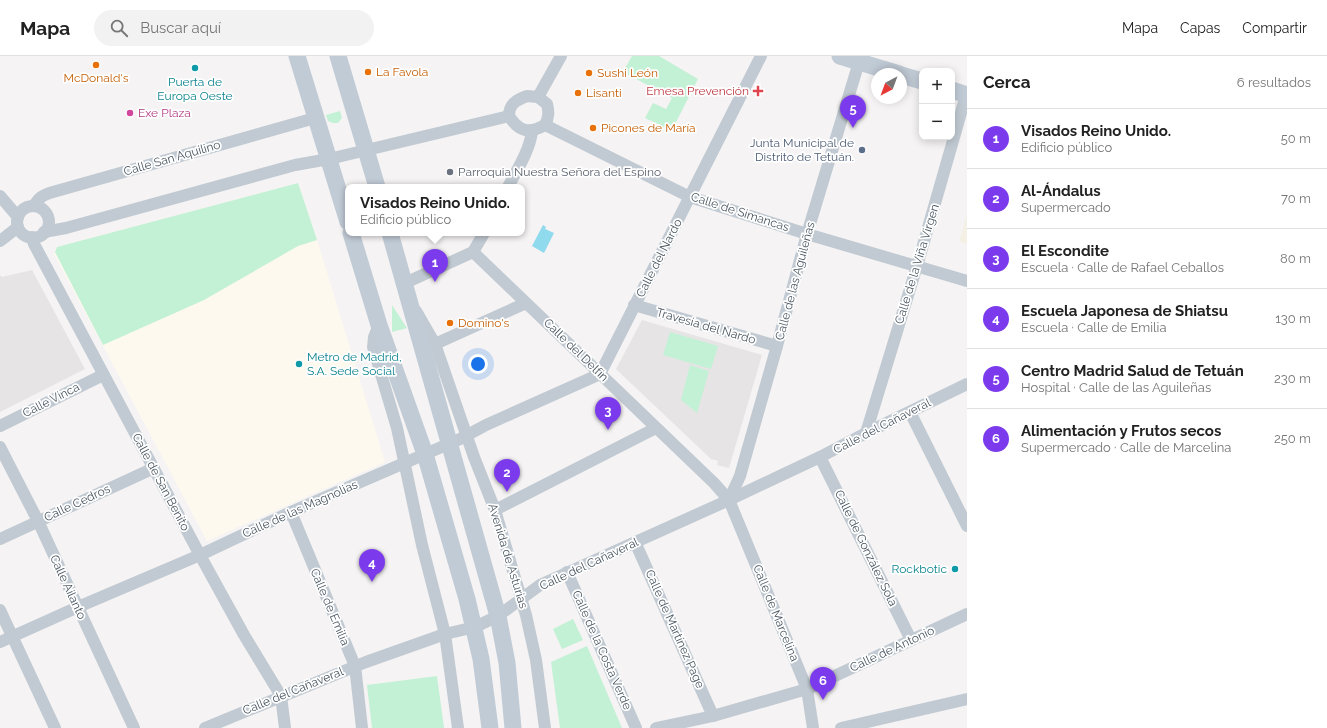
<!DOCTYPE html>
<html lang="es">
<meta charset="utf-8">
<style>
body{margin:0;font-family:Raleway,sans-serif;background:#f2f2f2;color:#222}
.controls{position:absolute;right:12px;top:12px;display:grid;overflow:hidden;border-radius:8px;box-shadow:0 2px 10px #0003}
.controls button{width:36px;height:36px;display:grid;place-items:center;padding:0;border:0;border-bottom:1px solid #e0e0e0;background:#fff;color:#222;font:20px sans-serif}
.compass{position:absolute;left:871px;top:12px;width:36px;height:36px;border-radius:50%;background:#fff;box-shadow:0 2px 10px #0003;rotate:221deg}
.you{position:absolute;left:478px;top:308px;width:14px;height:14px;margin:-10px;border:3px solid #fff;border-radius:50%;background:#1a73e8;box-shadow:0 0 0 6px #1a73e833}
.badge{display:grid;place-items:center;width:26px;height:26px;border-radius:50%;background:#7c3aed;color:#fff;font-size:13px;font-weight:700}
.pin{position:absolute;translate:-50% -33px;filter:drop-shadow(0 1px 2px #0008)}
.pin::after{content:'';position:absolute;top:21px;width:14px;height:12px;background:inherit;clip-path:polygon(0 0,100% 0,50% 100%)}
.popup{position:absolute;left:345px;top:128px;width:180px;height:52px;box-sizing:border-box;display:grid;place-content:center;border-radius:8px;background:#fff;filter:drop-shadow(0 1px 3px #0005);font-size:13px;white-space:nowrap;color:#767676}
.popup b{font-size:15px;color:#222}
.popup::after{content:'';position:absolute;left:50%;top:100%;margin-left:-8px;border:8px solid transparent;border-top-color:#fff}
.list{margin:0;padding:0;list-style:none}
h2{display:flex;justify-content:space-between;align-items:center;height:52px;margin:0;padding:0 16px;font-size:17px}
h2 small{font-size:13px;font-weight:400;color:#767676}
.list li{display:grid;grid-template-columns:26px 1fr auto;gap:12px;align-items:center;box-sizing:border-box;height:60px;padding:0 16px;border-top:1px solid #e0e0e0}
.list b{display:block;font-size:15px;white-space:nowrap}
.list p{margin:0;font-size:13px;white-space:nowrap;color:#767676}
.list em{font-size:13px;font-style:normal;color:#767676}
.icon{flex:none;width:22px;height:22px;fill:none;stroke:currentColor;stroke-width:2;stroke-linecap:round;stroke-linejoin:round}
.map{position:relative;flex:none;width:967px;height:672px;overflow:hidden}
header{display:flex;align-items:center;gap:24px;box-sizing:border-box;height:56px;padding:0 20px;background:#fff;border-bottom:1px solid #e0e0e0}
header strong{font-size:19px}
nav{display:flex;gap:22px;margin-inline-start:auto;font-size:14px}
.search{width:280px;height:36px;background:#f2f2f2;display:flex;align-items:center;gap:10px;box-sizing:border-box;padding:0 14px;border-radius:22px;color:#767676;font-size:15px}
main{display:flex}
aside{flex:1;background:#fff}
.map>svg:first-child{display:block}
</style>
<header>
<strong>Mapa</strong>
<div class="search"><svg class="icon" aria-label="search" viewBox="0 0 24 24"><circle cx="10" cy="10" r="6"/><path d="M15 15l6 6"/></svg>Buscar aquí</div>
<nav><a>Mapa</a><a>Capas</a><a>Compartir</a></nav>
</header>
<main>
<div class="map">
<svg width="967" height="672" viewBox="0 0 967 672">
<rect width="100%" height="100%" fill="#f5f3f3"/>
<polygon fill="#fdf9ef" points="298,127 317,184 385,406 207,485 54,198 57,191"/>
<g fill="#e6e4e5">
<polygon points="32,214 85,313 0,356 0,219 2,221"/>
<polygon points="642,264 762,299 729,412 717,409 718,405 711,403 616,313"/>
</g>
<g fill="#c3f1d5">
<polygon points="632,0 659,0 698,23 673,72 669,73 645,62 653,47 666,53 672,42 623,16"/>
<polygon points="340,55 342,62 338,67 333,67 328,65 326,59"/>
<polygon points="298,127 317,184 298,190 204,244 103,289 55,196 57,191"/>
<polygon points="392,249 407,272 392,276"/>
<polygon points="670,276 718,290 711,313 663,299"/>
<polygon points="690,309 709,315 697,357 681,344"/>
<polygon points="573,563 583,584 562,593 553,573"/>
<polygon points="587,590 622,672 560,672 551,606"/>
<polygon points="437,620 444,672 372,672 367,629"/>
</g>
<polygon fill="#f5f0e5" points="967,158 967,188 959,186"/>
<polygon fill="#90daee" points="543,169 546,171 545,173 554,177 544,197 532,190"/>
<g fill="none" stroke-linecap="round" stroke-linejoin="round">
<g stroke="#c1cad2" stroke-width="12">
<path d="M527 40 538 41 547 48C549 56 549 61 545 69 529 78 519 76 509 60 509 48 516 44 527 40Z"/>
<polyline points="538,41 561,0"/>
<polyline points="545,69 690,141 807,178 967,225"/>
<path d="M508 131C517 114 530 94 532 75"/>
<polyline points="0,140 18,161"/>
<path d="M34 150C39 141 43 139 53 136L315 62"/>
<circle cx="33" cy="166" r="16"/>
<polyline points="44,176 66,172 295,109 329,103 509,60"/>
<polyline points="32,181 34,188 201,501 244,579 281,640 285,672"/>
<polyline points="0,185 18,171"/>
<polyline points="473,196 714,427 729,444 807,633 813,672"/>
<polyline points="405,227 473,196 484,177"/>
<polyline points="634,249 777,290"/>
<polyline points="416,255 435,288 474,401 495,454 526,559 536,604 545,672"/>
<polyline points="379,269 374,281 373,291 397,372 422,489 445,578 458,672"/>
<polyline points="435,288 526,247"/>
<polyline points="910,356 967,470"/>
<polyline points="0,370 103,319"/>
<polyline points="866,377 917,210 967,36"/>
<polyline points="0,391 38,465 134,672"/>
<polyline points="820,401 911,584"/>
<polyline points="729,444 740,420 777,290 807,178 859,6"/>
<polyline points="495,454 656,372"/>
<polyline points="291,456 355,610 362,672"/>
<polyline points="0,483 154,412"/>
<polyline points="635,486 713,660"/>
<polyline points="567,516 636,672"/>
<polyline points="0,554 55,672"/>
<polyline points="0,586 78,551 200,499 291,456 460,383 486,369 600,318 761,0"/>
<polyline points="205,672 366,606 445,578 475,571 498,560 540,529 729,444 820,401 866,377 967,328"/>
<polyline points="656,672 713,660 807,633 967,558"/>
<polyline points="841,672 967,643"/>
</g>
<g stroke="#c1cbd6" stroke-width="17">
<polyline points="297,0 348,166"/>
<polyline points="338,0 377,131"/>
<polyline points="840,0 899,18"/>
<polyline points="901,19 922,25"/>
<polyline points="952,34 967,39"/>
<polyline points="351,177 379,269 425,398 467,543 481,603 490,672"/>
<polyline points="390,177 498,560 507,607 513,672"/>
</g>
</g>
<g fill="#e8710a" stroke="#fff" stroke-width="1.5">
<circle cx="96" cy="9" r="4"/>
<circle cx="368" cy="16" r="4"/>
<circle cx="589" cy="17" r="4"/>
<circle cx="578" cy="37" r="4"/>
<circle cx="593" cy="72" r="4"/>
<circle cx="450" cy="267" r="4"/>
</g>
<g fill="#0f9aa8" stroke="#fff" stroke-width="1.5">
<circle cx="195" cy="12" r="4"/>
<circle cx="299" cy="308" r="4"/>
<circle cx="955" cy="513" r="4"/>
</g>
<path fill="#e0444e" stroke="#fff" stroke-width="1.5" d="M756 29h4v4h4v4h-4v4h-4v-4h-4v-4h4z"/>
<circle fill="#d1479c" stroke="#fff" stroke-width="1.5" cx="130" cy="57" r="4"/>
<circle fill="#5c6f8a" stroke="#fff" stroke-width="1.5" cx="862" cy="94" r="4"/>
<circle fill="#6b7280" stroke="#fff" stroke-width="1.5" cx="450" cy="116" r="4"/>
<g text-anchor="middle" stroke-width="3.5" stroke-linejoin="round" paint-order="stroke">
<g font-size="12" fill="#c56008" stroke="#fff" text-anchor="start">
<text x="376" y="20">La Favola</text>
<text x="597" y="21">Sushi León</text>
<text x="96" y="26" text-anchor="middle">McDonald's</text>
<text x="586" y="41">Lisanti</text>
<text x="601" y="76">Picones de María</text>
<text x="458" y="271">Domino's</text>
</g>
<g font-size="12" fill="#0d838f" stroke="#fff">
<text x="195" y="30">Puerta de<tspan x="195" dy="14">Europa Oeste</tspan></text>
<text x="307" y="305" text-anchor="start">Metro de Madrid,<tspan x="307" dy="14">S.A. Sede Social</tspan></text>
<text x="947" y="517" text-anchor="end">Rockbotic</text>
</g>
<g font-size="12" fill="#be3a42" stroke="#fff" text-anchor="end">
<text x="749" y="39">Emesa Prevención</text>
</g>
<g font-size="12" fill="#b23c85" stroke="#fff" text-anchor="start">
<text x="138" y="61">Exe Plaza</text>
</g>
<g font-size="12" fill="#4e5e75" stroke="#fff" text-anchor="end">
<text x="854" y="91">Junta Municipal de<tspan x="854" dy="14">Distrito de Tetuán.</tspan></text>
</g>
<g font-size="12" fill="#4a5661" stroke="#fff">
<text transform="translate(172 102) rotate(-16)" y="4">Calle San Aquilino</text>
<text transform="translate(740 156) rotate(18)" y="4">Calle de Simancas</text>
<text transform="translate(659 202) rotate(-63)" y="4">Calle del Nardo</text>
<text transform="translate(917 208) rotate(-73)" y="4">Calle de la Viña Virgen</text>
<text transform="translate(795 225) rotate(-75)" y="4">Calle de las Aguileñas</text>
<text transform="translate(706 270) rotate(16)" y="4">Travesía del Nardo</text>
<text transform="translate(576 294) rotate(44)" y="4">Calle del Delfín</text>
<text transform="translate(51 344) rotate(-27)" y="4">Calle Vinca</text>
<text transform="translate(882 370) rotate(-27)" y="4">Calle del Cañaveral</text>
<text transform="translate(161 426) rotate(62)" y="4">Calle de San Benito</text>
<text transform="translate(77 447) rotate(-25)" y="4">Calle Cedros</text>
<text transform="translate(300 453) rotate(-24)" y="4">Calle de las Magnolias</text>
<text transform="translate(866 492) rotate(64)" y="4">Calle de González Sola</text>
<text transform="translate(508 500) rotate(73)" y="4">Avenida de Asturias</text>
<text transform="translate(589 508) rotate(-25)" y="4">Calle del Cañaveral</text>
<text transform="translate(68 531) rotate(65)" y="4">Calle Ailanto</text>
<text transform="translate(330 551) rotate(67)" y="4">Calle de Emilia</text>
<text transform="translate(776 557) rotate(68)" y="4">Calle de Marcelina</text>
<text transform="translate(675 573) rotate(66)" y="4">Calle de Martínez Page</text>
<text transform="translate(892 593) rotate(-25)" y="4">Calle de Antonio</text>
<text transform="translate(602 594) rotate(66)" y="4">Calle de la Costa Verde</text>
<text transform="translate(293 635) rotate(-22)" y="4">Calle del Cañaveral</text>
</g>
<g font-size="12" fill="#5b616d" stroke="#fff" text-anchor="start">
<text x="458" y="120">Parroquia Nuestra Señora del Espino</text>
</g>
</g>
</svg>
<div class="controls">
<button>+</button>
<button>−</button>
</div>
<svg class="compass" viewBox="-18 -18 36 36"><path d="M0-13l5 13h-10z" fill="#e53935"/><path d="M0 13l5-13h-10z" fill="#767676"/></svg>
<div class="you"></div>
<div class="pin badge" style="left:435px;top:226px">1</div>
<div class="popup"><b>Visados Reino Unido.</b>Edificio público</div>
<div class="pin badge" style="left:507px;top:436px">2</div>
<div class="pin badge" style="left:608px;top:374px">3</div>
<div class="pin badge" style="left:372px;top:526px">4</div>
<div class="pin badge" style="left:853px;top:72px">5</div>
<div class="pin badge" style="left:823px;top:644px">6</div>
</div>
<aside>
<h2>Cerca<small>6 resultados</small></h2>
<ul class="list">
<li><span class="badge">1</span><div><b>Visados Reino Unido.</b><p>Edificio público</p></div><em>50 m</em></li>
<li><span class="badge">2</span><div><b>Al-Ándalus</b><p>Supermercado</p></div><em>70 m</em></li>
<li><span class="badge">3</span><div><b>El Escondite</b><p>Escuela · Calle de Rafael Ceballos</p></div><em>80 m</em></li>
<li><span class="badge">4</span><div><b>Escuela Japonesa de Shiatsu</b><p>Escuela · Calle de Emilia</p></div><em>130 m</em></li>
<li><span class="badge">5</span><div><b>Centro Madrid Salud de Tetuán</b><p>Hospital · Calle de las Aguileñas</p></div><em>230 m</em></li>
<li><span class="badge">6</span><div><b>Alimentación y Frutos secos</b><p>Supermercado · Calle de Marcelina</p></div><em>250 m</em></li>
</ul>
</aside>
</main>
